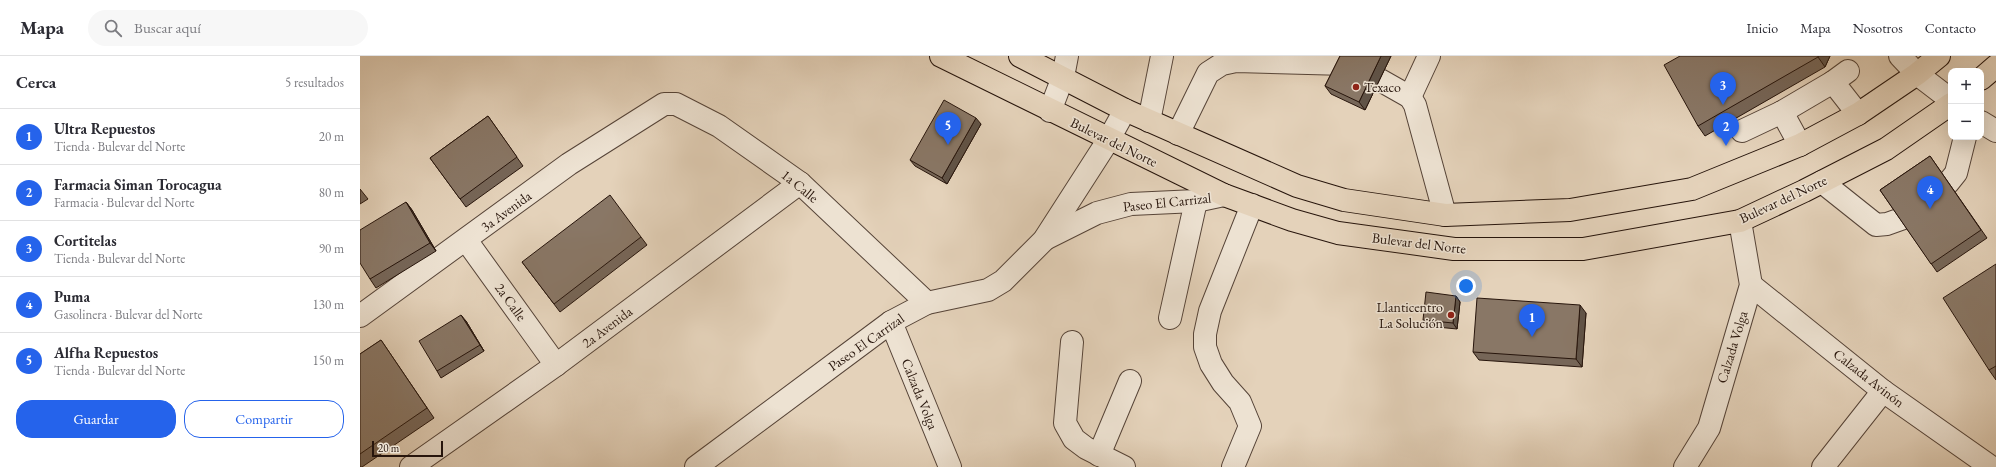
<!DOCTYPE html>
<html lang="es">
<meta charset="utf-8">
<style>
body{margin:0;font-family:"EB Garamond",serif;background:#f7f7f7;color:#2b2b33}
.controls{position:absolute;right:12px;top:12px;display:grid;overflow:hidden;border-radius:8px;box-shadow:0 4px 16px #0002}
.controls button{width:36px;height:36px;display:grid;place-items:center;padding:0;border:0;border-bottom:1px solid #e1e1e2;background:#fff;color:#2b2b33;font:20px sans-serif}
.scale{position:absolute;left:12px;bottom:10px;width:71px;box-sizing:border-box;padding-left:4px;border:2px solid #27150c;border-top:0;font-size:11px;line-height:14px;white-space:nowrap;color:#27150c;-webkit-text-stroke:3px #ede2d2;paint-order:stroke}
.you{position:absolute;left:1106px;top:230px;width:14px;height:14px;margin:-10px;border:3px solid #fff;border-radius:50%;background:#1a73e8;box-shadow:0 0 0 6px #1a73e833}
.badge{display:grid;place-items:center;width:26px;height:26px;border-radius:50%;background:#2563eb;color:#fff;font-size:13px;font-weight:700}
.pin{position:absolute;translate:-50% -33px;filter:drop-shadow(0 1px 2px #0008)}
.pin::after{content:'';position:absolute;top:21px;width:14px;height:12px;background:inherit;clip-path:polygon(0 0,100% 0,50% 100%)}
.list{margin:0;padding:0;list-style:none}
h2{display:flex;justify-content:space-between;align-items:center;height:52px;margin:0;padding:0 16px;font-size:17px}
h2 small{font-size:13px;font-weight:400;color:#7c7c81}
.list li{display:grid;grid-template-columns:26px 1fr auto;gap:12px;align-items:center;box-sizing:border-box;height:56px;padding:0 16px;border-top:1px solid #e1e1e2}
.list b{display:block;font-size:15px;white-space:nowrap}
.list p{margin:0;font-size:13px;white-space:nowrap;color:#7c7c81}
.list em{font-size:13px;font-style:normal;color:#7c7c81}
.actions{display:flex;gap:8px;padding:12px 16px}
.actions a{flex:1;padding:9px 0;border:1px solid #2563eb;border-radius:16px;text-align:center;font-size:14px;color:#2563eb}
.actions .main{background:#2563eb;color:#fff}
.icon{flex:none;width:22px;height:22px;fill:none;stroke:currentColor;stroke-width:2;stroke-linecap:round;stroke-linejoin:round}
.map{position:relative;flex:none;width:1636px;height:411px;overflow:hidden}
header{display:flex;align-items:center;gap:24px;box-sizing:border-box;height:56px;padding:0 20px;background:#fff;border-bottom:1px solid #e1e1e2}
header strong{font-size:19px}
nav{display:flex;gap:22px;margin-inline-start:auto;font-size:14px}
.search{width:280px;height:36px;background:#f7f7f7;display:flex;align-items:center;gap:10px;box-sizing:border-box;padding:0 14px;border-radius:22px;color:#7c7c81;font-size:15px}
main{display:flex}
aside{flex:1;background:#fff}
.map>svg:first-child{display:block}
</style>
<header>
<strong>Mapa</strong>
<div class="search"><svg class="icon" aria-label="search" viewBox="0 0 24 24"><circle cx="10" cy="10" r="6"/><path d="M15 15l6 6"/></svg>Buscar aquí</div>
<nav><a>Inicio</a><a>Mapa</a><a>Nosotros</a><a>Contacto</a></nav>
</header>
<main>
<aside>
<h2>Cerca<small>5 resultados</small></h2>
<ul class="list">
<li><span class="badge">1</span><div><b>Ultra Repuestos</b><p>Tienda · Bulevar del Norte</p></div><em>20 m</em></li>
<li><span class="badge">2</span><div><b>Farmacia Siman Torocagua</b><p>Farmacia · Bulevar del Norte</p></div><em>80 m</em></li>
<li><span class="badge">3</span><div><b>Cortitelas</b><p>Tienda · Bulevar del Norte</p></div><em>90 m</em></li>
<li><span class="badge">4</span><div><b>Puma</b><p>Gasolinera · Bulevar del Norte</p></div><em>130 m</em></li>
<li><span class="badge">5</span><div><b>Alfha Repuestos</b><p>Tienda · Bulevar del Norte</p></div><em>150 m</em></li>
</ul>
<div class="actions"><a class="main">Guardar</a><a>Compartir</a></div>
</aside>
<div class="map">
<svg width="1636" height="411" viewBox="0 0 1636 411">
<rect width="100%" height="100%" fill="#e4d2ba"/>
<filter id="stains"><feTurbulence type="fractalNoise" baseFrequency=".005" numOctaves="4"/><feColorMatrix values="0 0 0 0 .2 0 0 0 0 .09 0 0 0 0 .02 0 0 0 .5 -.17"/></filter>
<radialGradient id="worn" r=".72"><stop offset=".6" stop-color="#630" stop-opacity="0"/><stop offset="1" stop-color="#630" stop-opacity=".3"/></radialGradient>
<g fill="none" stroke-linecap="round" stroke-linejoin="round">
<g stroke="#564438" stroke-width="24">
<g id="minor">
<polyline points="1540,0 1557,18 1591,44"/>
<polyline points="1488,15 1473,26 1498,58"/>
<polyline points="1020,24 1050,41 1055,49 1085,159"/>
<polyline points="1050,41 1069,0"/>
<polyline points="690,55 703,21 707,0"/>
<polyline points="1422,56 1440,89"/>
<polyline points="789,65 802,0"/>
<polyline points="1621,66 1636,75"/>
<polyline points="1382,75 1422,56 1473,26"/>
<polyline points="818,78 848,17 862,8 876,5 986,8"/>
<polyline points="1462,126 1516,169 1527,168 1541,163"/>
<polyline points="1588,127 1596,117 1605,81"/>
<polyline points="685,183 737,157 771,148 836,145 864,139"/>
<polyline points="106,184 196,309"/>
<polyline points="1391,229 1523,335 1631,411"/>
<polyline points="0,260 209,108 304,48 316,48 359,70 440,127 567,247"/>
<polyline points="810,262 836,145"/>
<polyline points="531,266 590,411"/>
<polyline points="712,286 705,367 714,383 726,392 764,411"/>
<polyline points="739,399 770,325"/>
<polyline points="51,411 196,309 440,127"/>
<polyline points="336,411 531,266 567,247 628,234 643,225 684,184 749,83 765,54"/>
<polyline points="873,411 890,370 880,346 863,327 851,308 845,291 845,278 850,255 892,149"/>
<polyline points="1325,411 1349,372 1391,229 1380,165"/>
<polyline points="1463,411 1523,335"/>
</g>
</g>
<g stroke="#27150c" stroke-width="24">
<g id="major">
<polyline points="581,0 864,139 932,164 978,177 1094,193 1223,193 1380,165 1444,135 1526,93 1591,48"/>
<polyline points="660,0 765,54 937,130 984,144 1085,159 1210,154 1332,133 1440,89 1498,58 1557,18 1579,0"/>
<polyline points="1621,23 1636,10"/>
</g>
</g>
<use href="#minor" stroke="#ede2d2" stroke-width="22"/>
<use href="#major" stroke="#e4d2ba" stroke-width="22"/>
</g>
<g fill="#766658" stroke="#27150c">
<polygon points="980,0 1031,0 1005,54 971,38 965,30"/>
<polygon points="1320,0 1470,0 1465,11 1345,80 1338,70"/>
<polygon points="128,60 163,110 106,151 70,102"/>
<polygon points="621,68 587,128 555,110 550,104"/>
<polygon points="1570,100 1627,182 1577,216 1520,134"/>
<polygon points="0,133 8,143 0,148"/>
<polygon points="46,146 52,154 76,195 16,232 10,223"/>
<polygon points="281,181 287,189 200,256 162,206"/>
<polygon points="1636,208 1636,324 1629,314"/>
<polygon points="1096,240 1100,246 1097,273 1067,270 1063,264"/>
<polygon points="1226,257 1222,311 1119,304 1113,296"/>
<polygon points="106,265 124,295 81,322 77,315"/>
<polygon points="21,284 74,362 2,411 0,411 0,298"/>
</g>
<g fill="#605347" stroke="#27150c">
<polygon points="1021,0 1031,0 1005,54 999,46"/>
<polygon points="1458,0 1470,0 1465,11 1458,1"/>
<polygon points="616,62 621,68 587,128 582,122"/>
<polygon points="46,146 52,154 76,195 70,187"/>
<polygon points="1096,240 1100,246 1097,273 1093,267"/>
<polygon points="1220,249 1226,257 1222,311 1216,303"/>
<polygon points="101,259 106,265 124,295 120,289"/>
</g>
<g fill="#897766" stroke="#27150c">
<polygon points="980,0 1021,0 999,46 965,30"/>
<polygon points="1320,0 1458,0 1458,1 1338,70 1304,9"/>
<polygon points="584,44 616,62 582,122 550,104"/>
<polygon points="128,60 157,101 100,143 70,102"/>
<polygon points="1570,100 1621,174 1571,208 1520,134"/>
<polygon points="250,139 281,181 194,248 162,206"/>
<polygon points="46,146 70,187 10,223 0,207 0,174"/>
<polygon points="1636,208 1636,310 1629,314 1583,242"/>
<polygon points="1066,236 1096,240 1093,267 1063,264"/>
<polygon points="1117,242 1220,249 1216,303 1113,296"/>
<polygon points="101,259 120,289 77,315 59,285"/>
<polygon points="21,284 67,352 0,398 0,298"/>
</g>
<g fill="#8f2418" stroke="#ede2d2" stroke-width="1.5">
<circle cx="996" cy="31" r="4"/>
<circle cx="1091" cy="259" r="4"/>
</g>
<g text-anchor="middle" stroke-width="3" stroke-linejoin="round" paint-order="stroke">
<g font-size="14" fill="#27150c" stroke="#ede2d2" text-anchor="start">
<text x="1004" y="36">Texaco</text>
<text x="1083" y="256" text-anchor="end">Llanticentro<tspan x="1083" dy="16">La Solución</tspan></text>
</g>
<g font-size="14" fill="#27150c" stroke="#ede2d2">
<text transform="translate(754 86) rotate(26)" y="5">Bulevar del Norte</text>
<text transform="translate(440 130) rotate(39)" y="5">1a Calle</text>
<text transform="translate(1423 143) rotate(-25)" y="5">Bulevar del Norte</text>
<text transform="translate(807 146) rotate(-6)" y="5">Paseo El Carrizal</text>
<text transform="translate(146 155) rotate(-36)" y="5">3a Avenida</text>
<text transform="translate(1059 187) rotate(7)" y="5">Bulevar del Norte</text>
<text transform="translate(151 246) rotate(54)" y="5">2a Calle</text>
<text transform="translate(247 271) rotate(-37)" y="5">2a Avenida</text>
<text transform="translate(506 286) rotate(-35)" y="5">Paseo El Carrizal</text>
<text transform="translate(1372 291) rotate(-73)" y="5">Calzada Volga</text>
<text transform="translate(1509 322) rotate(38)" y="5">Calzada Avinón</text>
<text transform="translate(560 338) rotate(68)" y="5">Calzada Volga</text>
</g>
</g>
<rect width="100%" height="100%" filter="url(#stains)"/>
<rect width="100%" height="100%" fill="url(#worn)"/>
</svg>
<div class="controls">
<button>+</button>
<button>−</button>
</div>
<div class="scale">20 m</div>
<div class="you"></div>
<div class="pin badge" style="left:1172px;top:281px">1</div>
<div class="pin badge" style="left:1366px;top:90px">2</div>
<div class="pin badge" style="left:1363px;top:49px">3</div>
<div class="pin badge" style="left:1570px;top:153px">4</div>
<div class="pin badge" style="left:588px;top:89px">5</div>
</div>
</main>
